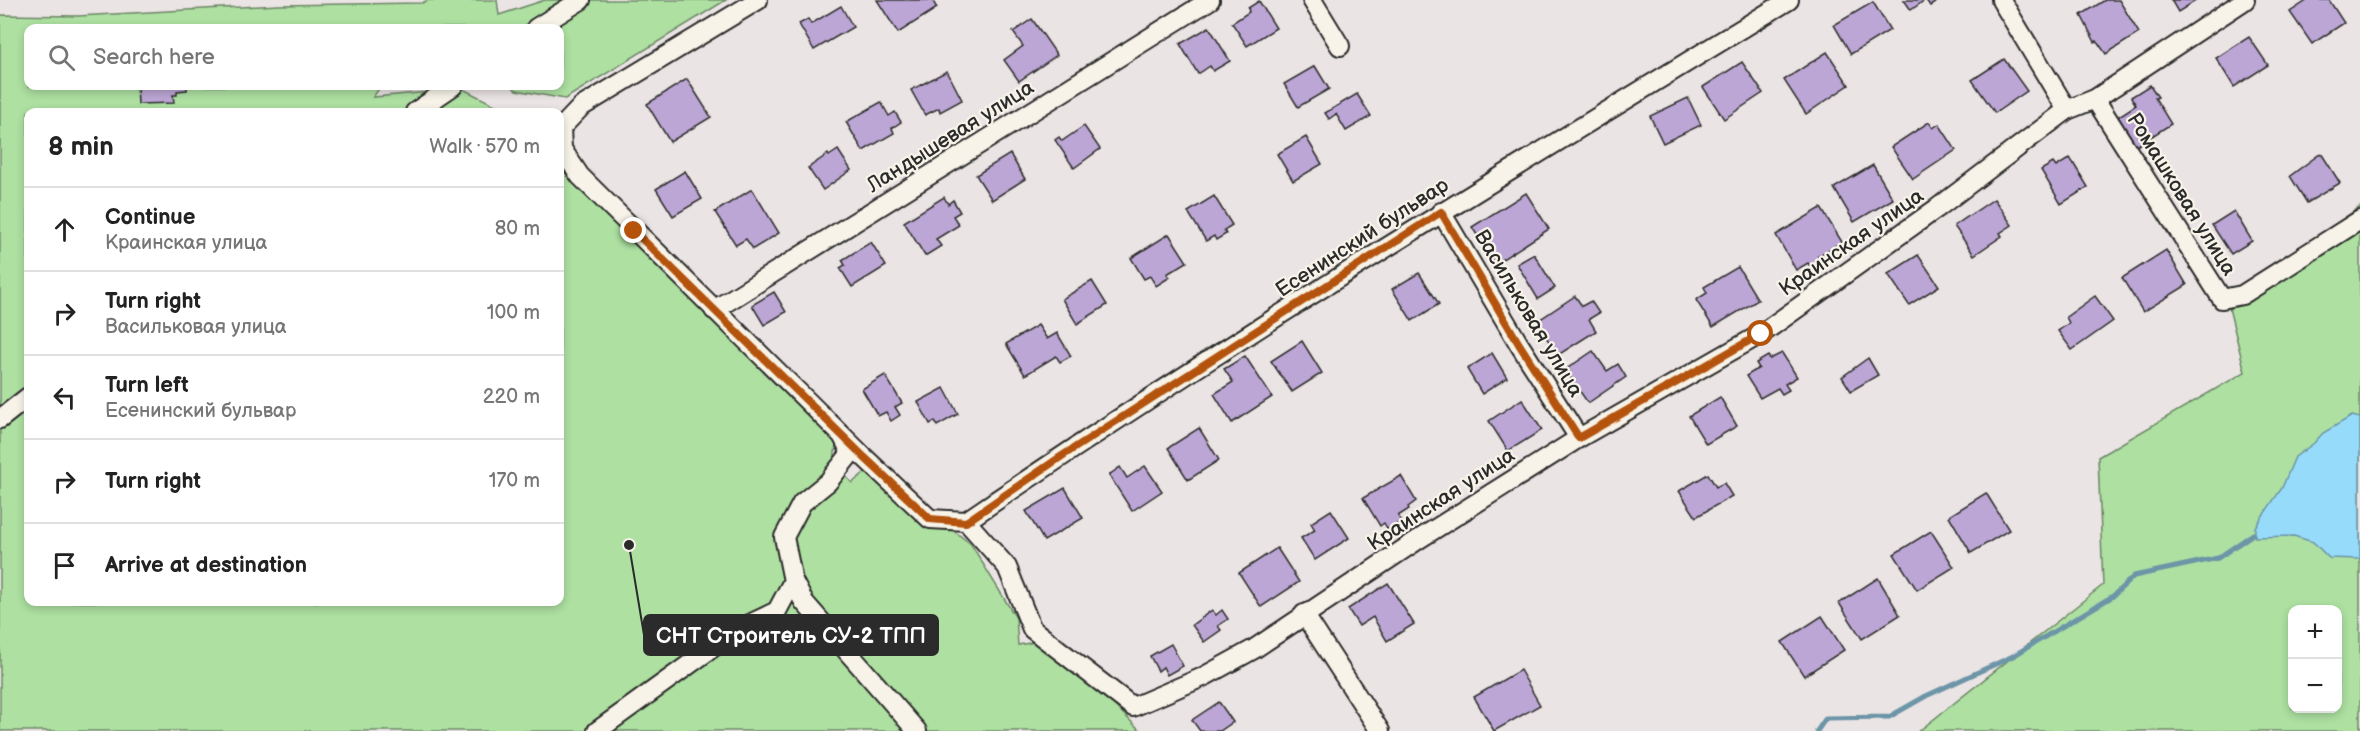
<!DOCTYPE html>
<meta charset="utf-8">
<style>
body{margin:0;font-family:"Balsamiq Sans",sans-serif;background:#f2f2f2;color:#222}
.controls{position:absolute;right:18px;bottom:18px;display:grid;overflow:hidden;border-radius:12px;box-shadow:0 3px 9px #0003}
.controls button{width:54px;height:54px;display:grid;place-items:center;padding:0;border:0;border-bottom:2px solid #e0e0e0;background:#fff;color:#222;font:30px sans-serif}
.stop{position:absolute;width:18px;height:18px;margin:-14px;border:4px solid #b45309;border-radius:50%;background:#fff}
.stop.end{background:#b45309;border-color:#fff;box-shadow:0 2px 6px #0008}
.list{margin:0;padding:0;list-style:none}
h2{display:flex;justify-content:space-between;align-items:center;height:78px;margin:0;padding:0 24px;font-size:26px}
h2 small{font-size:20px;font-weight:400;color:#767676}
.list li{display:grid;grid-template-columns:39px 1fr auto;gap:18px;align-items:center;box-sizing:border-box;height:84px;padding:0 24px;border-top:2px solid #e0e0e0}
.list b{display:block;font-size:22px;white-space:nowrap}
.list p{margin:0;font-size:20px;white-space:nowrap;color:#767676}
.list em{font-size:20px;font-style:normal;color:#767676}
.icon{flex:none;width:33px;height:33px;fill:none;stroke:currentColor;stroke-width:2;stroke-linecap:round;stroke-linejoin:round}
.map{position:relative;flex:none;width:2360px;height:731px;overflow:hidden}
.search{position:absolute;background:#fff;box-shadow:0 3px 9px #0003;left:24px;top:24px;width:540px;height:66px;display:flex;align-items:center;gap:15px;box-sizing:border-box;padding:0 21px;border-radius:12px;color:#767676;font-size:22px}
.panel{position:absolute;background:#fff;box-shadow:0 3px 9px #0003;left:24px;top:108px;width:540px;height:498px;border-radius:12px}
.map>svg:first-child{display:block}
</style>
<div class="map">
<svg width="2360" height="731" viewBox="0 0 2360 731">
<rect width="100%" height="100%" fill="#ebe4e4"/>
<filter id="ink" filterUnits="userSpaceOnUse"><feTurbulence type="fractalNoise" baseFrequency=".0167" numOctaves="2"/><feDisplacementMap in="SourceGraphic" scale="12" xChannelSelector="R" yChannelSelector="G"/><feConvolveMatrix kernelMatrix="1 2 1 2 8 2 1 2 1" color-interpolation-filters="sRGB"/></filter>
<g filter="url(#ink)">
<g fill="#ade0a1" stroke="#6c8666" stroke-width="1.5" fill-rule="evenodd">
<polygon points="428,0 497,0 499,15 545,0 726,0 565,99 516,90 512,86 560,86 560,28 28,28 28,86 381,86 373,97 463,89 509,112 28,112 28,602 560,602 560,163 564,171 669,278 837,434 834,464 852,483 870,468 971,544 1016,618 1018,645 1046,640 1141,731 0,731 0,15 78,16 278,5 422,3"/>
<path d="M2360 207V731H1919L2103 585 2098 457 2245 372 2227 300ZM2292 610H2338V708H2292Z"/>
</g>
<polygon fill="#97dbfa" stroke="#6c95a7" stroke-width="1.5" points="2352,416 2360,418 2360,559 2329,558 2313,542 2294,536 2255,537 2255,527 2282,488 2295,457 2314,443 2323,433"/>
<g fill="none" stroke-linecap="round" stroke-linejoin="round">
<polyline stroke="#6c95a7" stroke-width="5" points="1817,731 1826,718 1889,717 1926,696 2013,656 2113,596 2134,576 2218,558 2253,534"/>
</g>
<g fill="#bca6d5" stroke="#2b2b2b" stroke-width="1.5">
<polygon points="877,0 932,0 937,8 898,33"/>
<polygon points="1904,0 1925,0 1911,10"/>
<polygon points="1926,0 1940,0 1930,6"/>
<polygon points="2105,0 2119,0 2139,33 2106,54 2097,41 2095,42 2081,15"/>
<polygon points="2171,0 2197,0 2178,12"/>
<polygon points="2308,0 2329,0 2344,23 2312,44 2290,12"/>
<polygon points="1259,1 1276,28 1247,46 1232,23 1249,12 1248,8"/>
<polygon points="1873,2 1890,30 1851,54 1834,25"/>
<polygon points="841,6 853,27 814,50 799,24 808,19 811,24"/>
<polygon points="1032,19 1057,55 1019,81 1004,60 1023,46 1013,32"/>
<polygon points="1209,27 1230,61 1213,71 1210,66 1198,74 1180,44"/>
<polygon points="2249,37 2268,65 2234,87 2216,58"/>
<polygon points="1827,52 1849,85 1806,114 1784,80"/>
<polygon points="2004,59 2027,91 1995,113 1972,80"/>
<polygon points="1742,62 1763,93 1724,119 1703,87"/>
<polygon points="1315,66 1329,89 1298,107 1284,84"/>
<polygon points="947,71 962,100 940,112 939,108 925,115 911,90"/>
<polygon points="687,79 711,117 670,142 647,104"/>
<polygon points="2150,85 2158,97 2155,98 2171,124 2135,147 2116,118 2136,105 2131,97"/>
<polygon points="137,86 187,86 187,90 177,91 177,95 173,95 174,103 138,104"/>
<polygon points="1357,94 1371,116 1346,131 1336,114 1329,119 1325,113"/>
<polygon points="1688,98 1701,125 1663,143 1650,116"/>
<polygon points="881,102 889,116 895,112 901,122 892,128 894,133 863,151 846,122"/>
<polygon points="1929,122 1933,128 1939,124 1956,150 1913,179 1891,147"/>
<polygon points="1084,126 1100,149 1074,168 1055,140 1059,137 1062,141"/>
<polygon points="1306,137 1322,164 1293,181 1277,154"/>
<polygon points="838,150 851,170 823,190 808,168 828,154 829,156"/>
<polygon points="2321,153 2340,183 2307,203 2290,176"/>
<polygon points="1010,154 1025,179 992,200 976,175"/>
<polygon points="2070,158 2088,187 2061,204 2041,170 2053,163 2056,167"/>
<polygon points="1873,165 1893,199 1854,222 1834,188"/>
<polygon points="685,171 702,199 673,216 656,189"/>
<polygon points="752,189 779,233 753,249 746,239 736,245 715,212"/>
<polygon points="1526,193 1549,229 1495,264 1472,227"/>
<polygon points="1214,196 1232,225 1224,230 1226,234 1216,240 1214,236 1206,241 1188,212"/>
<polygon points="944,197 948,204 953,200 960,212 953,216 959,225 936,239 941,246 925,256 904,222"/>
<polygon points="1994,199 2012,225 2000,233 2002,236 1974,255 1954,226"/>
<polygon points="1821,208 1842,242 1818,256 1823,265 1813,271 1808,263 1796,270 1776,235"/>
<polygon points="2234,211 2252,241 2231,254 2212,225"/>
<polygon points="1169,234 1187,262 1167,274 1170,277 1156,286 1150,276 1144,279 1131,258"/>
<polygon points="871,242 886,266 852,287 840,268 845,265 842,260"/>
<polygon points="2166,250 2187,285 2143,312 2122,278"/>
<polygon points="1534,254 1555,288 1538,299 1517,264"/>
<polygon points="1918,255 1939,286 1909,305 1888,274"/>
<polygon points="1738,267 1758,300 1713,327 1696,300 1707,293 1704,287"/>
<polygon points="1419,273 1439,304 1412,321 1392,289"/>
<polygon points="1092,281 1107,305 1077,324 1062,299"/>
<polygon points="774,292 786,312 764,325 752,305"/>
<polygon points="1575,296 1582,306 1591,301 1599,313 1589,319 1596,331 1558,355 1536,322"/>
<polygon points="2095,296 2113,321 2072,350 2058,331 2069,323 2066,317"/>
<polygon points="1038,325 1047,339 1057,333 1071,356 1060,362 1056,356 1025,375 1006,344"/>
<polygon points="1302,341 1322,373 1292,392 1271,361"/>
<polygon points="1593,351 1607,371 1618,364 1626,377 1588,403 1565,370"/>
<polygon points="1492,353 1507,378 1482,394 1467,369"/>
<polygon points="1782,353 1797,377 1785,384 1789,390 1782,394 1778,388 1760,398 1746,376 1759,368 1756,363 1768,356 1770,359"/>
<polygon points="1245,356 1272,397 1232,423 1214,394 1233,382 1224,369"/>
<polygon points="1868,358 1878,375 1851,391 1842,377"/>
<polygon points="885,375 902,403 895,407 900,415 891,421 886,412 878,416 862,389"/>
<polygon points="944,388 958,414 937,426 935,421 930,424 918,402"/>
<polygon points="1720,397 1737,426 1706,444 1689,416"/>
<polygon points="1522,399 1542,430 1508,451 1489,421"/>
<polygon points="1199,428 1219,460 1188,480 1168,448"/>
<polygon points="1145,466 1162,491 1132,511 1109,475 1120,467 1127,478"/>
<polygon points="1708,474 1716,487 1724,483 1732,496 1696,517 1679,491"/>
<polygon points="1401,476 1416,501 1408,507 1409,509 1398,516 1402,521 1388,530 1384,523 1380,526 1363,498"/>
<polygon points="1065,488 1083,518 1044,541 1026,511"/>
<polygon points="1986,493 2009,530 1971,553 1949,516"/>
<polygon points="1331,510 1349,538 1315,560 1301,538 1315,530 1311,523"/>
<polygon points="1931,531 1954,567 1917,590 1894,554"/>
<polygon points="1277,548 1299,582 1261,607 1239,573"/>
<polygon points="1878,578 1900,615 1862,639 1839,603"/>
<polygon points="1388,583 1414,624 1387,641 1373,617 1359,626 1348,609"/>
<polygon points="1212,610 1216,615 1222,610 1228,619 1218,626 1221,630 1204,642 1192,625"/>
<polygon points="1822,616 1844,650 1804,676 1782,642"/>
<polygon points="1171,644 1183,666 1167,675 1163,667 1158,671 1150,656"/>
<polygon points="1520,670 1540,705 1494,731 1474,697"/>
<polygon points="1219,702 1233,722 1220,731 1200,731 1192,720"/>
</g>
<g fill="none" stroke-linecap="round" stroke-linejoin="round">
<g stroke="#2b2b2b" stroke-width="22">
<g id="street">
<polyline points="758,0 581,107 561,128 562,149 580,176 864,457 930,519 966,521 1007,567 1032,629 1133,707 1203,677 1254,649 1416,541 1579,438 1761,334 1936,209 2067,110 2095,99 2245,0"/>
<polyline points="1312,0 1340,46"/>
<polyline points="2001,0 2067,110"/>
<polyline points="536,28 581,0"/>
<polyline points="2095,99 2222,299 2242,295 2360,220"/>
<polyline points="415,112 453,86"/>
<polyline points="1441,212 1519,344 1579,438"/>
<polyline points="714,310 1210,0"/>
<polyline points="0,419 28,397"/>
<polyline points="843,437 851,453 828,482 802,503 784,537 793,581 804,602 917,731"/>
<path d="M966 521C1234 338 1512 169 1789 0"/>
<polyline points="1304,614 1380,731"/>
<polyline points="597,731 737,630 777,611 793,581"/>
</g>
</g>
<use href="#street" stroke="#f7f3e8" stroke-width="18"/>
</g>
</g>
<g fill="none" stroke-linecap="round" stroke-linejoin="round" filter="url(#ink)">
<polyline stroke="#b45309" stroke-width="8" points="634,231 864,457 930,519 966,522 1062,456 1441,212 1519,344 1579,438 1761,334"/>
</g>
<g text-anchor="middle" stroke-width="4.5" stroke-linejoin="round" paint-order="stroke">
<g font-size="21" fill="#2b2b2b" stroke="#f7f3e8">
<text transform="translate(950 136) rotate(-32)" y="7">Ландышевая улица</text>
<text transform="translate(2182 194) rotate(58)" y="7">Ромашковая улица</text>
<text transform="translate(1362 237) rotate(-33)" y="7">Есенинский бульвар</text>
<text transform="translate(1851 242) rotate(-35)" y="7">Краинская улица</text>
<text transform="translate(1529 313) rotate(59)" y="7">Васильковая улица</text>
<text transform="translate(1441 499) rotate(-33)" y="7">Краинская улица</text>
</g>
</g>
<path fill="none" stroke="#2b2b2b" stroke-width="2" d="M629 545L644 635"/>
<circle fill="#2b2b2b" stroke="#f7f3e8" stroke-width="2" cx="629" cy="545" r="6"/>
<rect fill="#2b2b2b" stroke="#2b2b2b" stroke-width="2" x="644" y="615" width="294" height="40" rx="6"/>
<g font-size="22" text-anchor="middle" font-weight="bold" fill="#fff">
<text x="791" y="643">СНТ Строитель СУ-2 ТПП</text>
</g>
</svg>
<div class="controls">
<button>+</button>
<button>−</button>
</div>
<div class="stop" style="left:1761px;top:334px"></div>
<div class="stop end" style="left:634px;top:231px"></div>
<div class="search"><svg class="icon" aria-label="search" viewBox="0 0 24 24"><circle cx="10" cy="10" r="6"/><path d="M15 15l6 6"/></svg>Search here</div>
<section class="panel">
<h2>8 min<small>Walk · 570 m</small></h2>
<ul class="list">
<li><svg class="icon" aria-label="ahead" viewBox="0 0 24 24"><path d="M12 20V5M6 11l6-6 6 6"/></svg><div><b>Continue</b><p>Краинская улица</p></div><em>80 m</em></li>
<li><svg class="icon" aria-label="right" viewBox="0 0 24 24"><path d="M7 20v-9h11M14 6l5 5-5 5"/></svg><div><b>Turn right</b><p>Васильковая улица</p></div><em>100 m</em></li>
<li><svg class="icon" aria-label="left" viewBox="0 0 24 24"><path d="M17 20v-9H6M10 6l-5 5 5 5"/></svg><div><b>Turn left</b><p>Есенинский бульвар</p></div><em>220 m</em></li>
<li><svg class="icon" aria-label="right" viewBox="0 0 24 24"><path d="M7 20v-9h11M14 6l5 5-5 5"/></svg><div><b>Turn right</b></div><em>170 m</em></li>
<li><svg class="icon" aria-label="arrive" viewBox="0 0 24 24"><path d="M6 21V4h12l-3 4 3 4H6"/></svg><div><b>Arrive at destination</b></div></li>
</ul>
</section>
</div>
